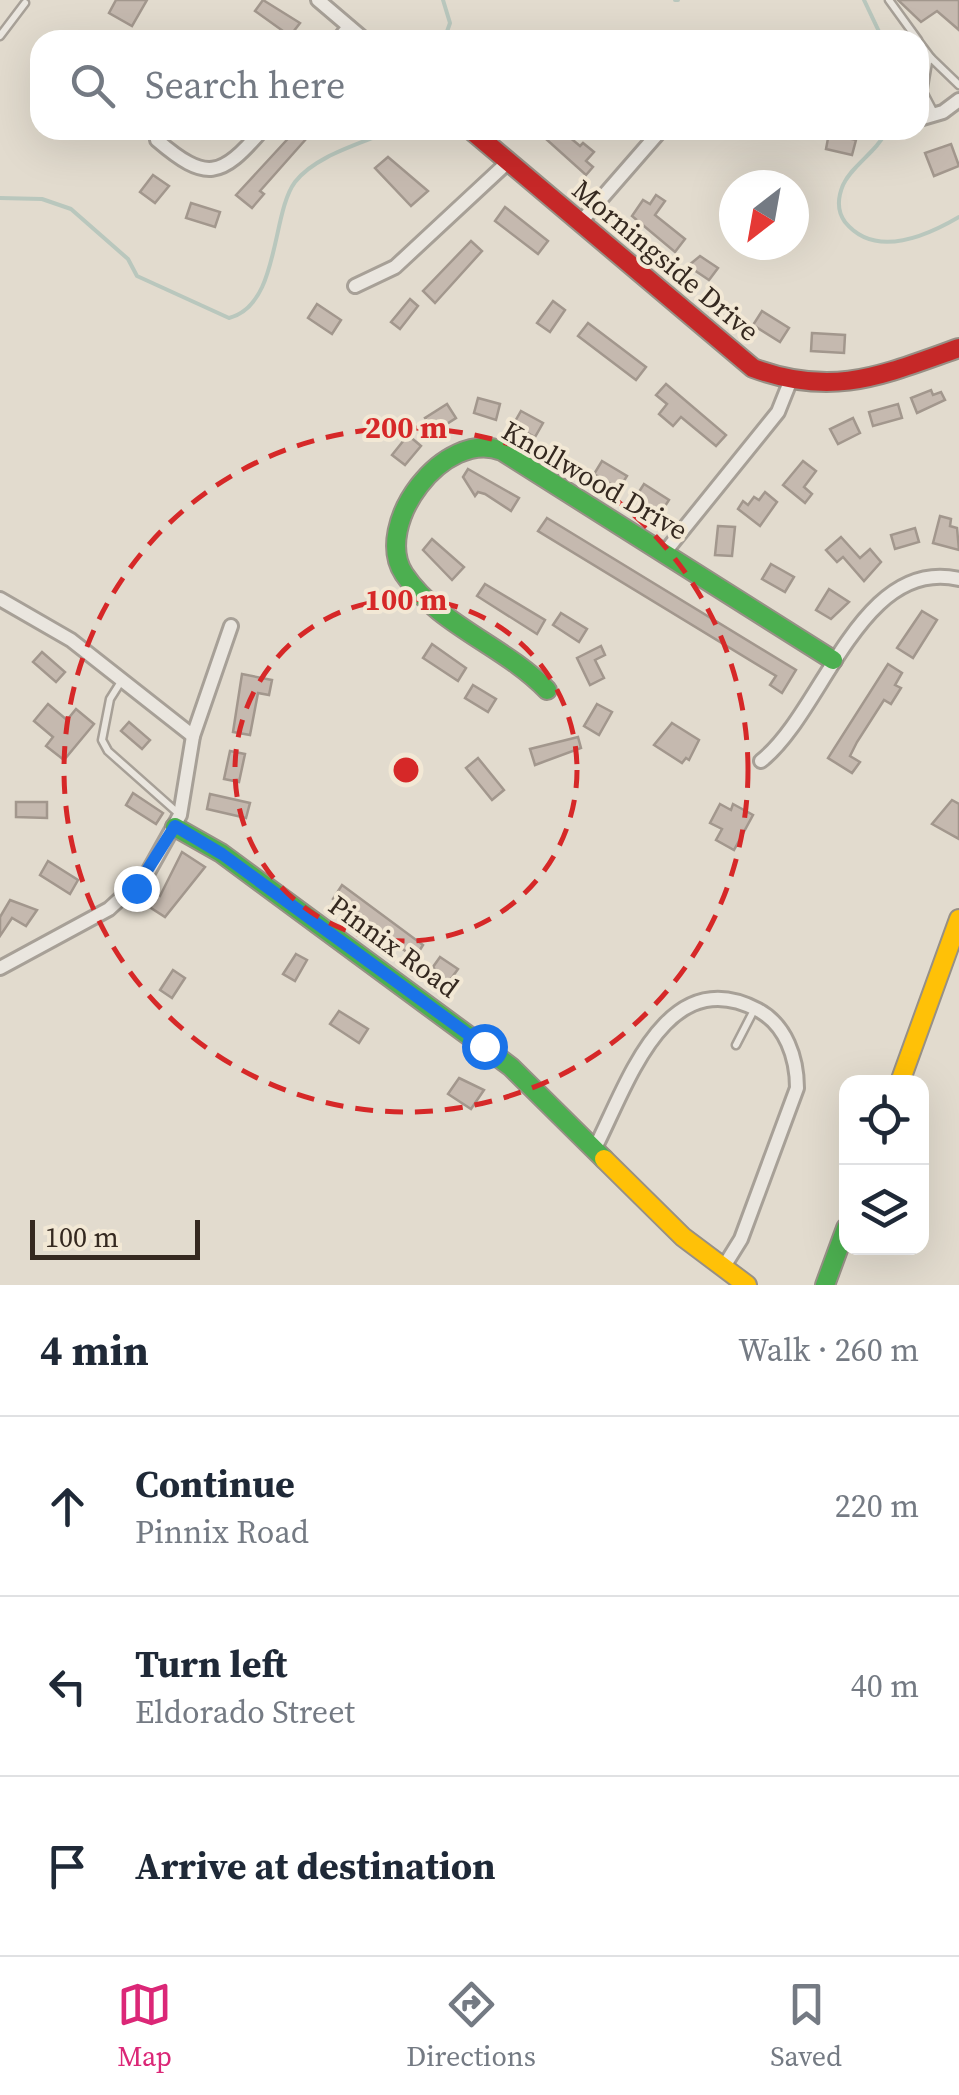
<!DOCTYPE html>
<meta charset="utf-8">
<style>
body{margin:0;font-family:"Source Serif 4",serif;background:#f6f6f7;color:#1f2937}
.controls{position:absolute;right:30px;bottom:30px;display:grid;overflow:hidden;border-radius:20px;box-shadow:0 10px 40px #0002}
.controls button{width:90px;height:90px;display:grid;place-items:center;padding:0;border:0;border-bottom:2px solid #e0e1e3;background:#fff;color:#1f2937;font:50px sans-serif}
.compass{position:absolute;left:719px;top:170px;width:90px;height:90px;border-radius:50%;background:#fff;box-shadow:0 10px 40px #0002;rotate:211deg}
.scale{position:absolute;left:30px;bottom:25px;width:170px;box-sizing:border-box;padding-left:10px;border:5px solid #352920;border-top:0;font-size:28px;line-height:35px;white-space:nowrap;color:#352920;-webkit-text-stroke:8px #f2e8d5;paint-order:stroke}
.stop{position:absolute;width:30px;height:30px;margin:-22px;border:8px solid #1a73e8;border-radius:50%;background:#fff}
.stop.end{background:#1a73e8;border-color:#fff;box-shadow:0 2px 10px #0008}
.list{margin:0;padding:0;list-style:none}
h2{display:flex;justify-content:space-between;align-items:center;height:130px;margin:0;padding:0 40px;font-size:42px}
h2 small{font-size:32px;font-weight:400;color:#747a83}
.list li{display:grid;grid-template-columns:65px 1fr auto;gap:30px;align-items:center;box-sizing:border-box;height:180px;padding:0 40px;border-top:2px solid #e0e1e3}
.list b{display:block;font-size:38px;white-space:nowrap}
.list p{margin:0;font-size:32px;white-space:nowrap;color:#747a83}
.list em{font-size:32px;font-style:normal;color:#747a83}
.icon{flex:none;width:55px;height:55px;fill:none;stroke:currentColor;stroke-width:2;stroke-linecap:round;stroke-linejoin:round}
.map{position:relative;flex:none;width:959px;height:1285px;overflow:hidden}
.search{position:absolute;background:#fff;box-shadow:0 10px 40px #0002;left:30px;right:30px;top:30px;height:110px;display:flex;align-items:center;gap:25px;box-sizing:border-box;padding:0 35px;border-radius:30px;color:#747a83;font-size:38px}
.sheet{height:670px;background:#fff}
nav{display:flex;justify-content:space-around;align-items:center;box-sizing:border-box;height:140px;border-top:2px solid #e0e1e3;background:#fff;font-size:28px;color:#747a83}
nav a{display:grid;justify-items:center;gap:5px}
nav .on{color:#db2777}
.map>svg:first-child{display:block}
</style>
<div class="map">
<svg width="959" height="1285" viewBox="0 0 959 1285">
<rect width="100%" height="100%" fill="#e2dbce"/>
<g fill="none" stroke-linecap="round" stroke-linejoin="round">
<g stroke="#b9c7bd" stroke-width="4">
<polyline points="443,0 450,23 444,40"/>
<polyline points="675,0 678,0"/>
<polyline points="864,0 883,40"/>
<path d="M887 130C877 152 852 165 843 185 838 197 837 211 845 222 875 259 925 237 959 217"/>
<path d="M0 198 42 199 71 209 128 259 137 276 229 318C280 305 271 214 295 182 316 155 361 144 392 130"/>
</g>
</g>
<g fill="#c5b9af" stroke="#a2978d" stroke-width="2.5">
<polygon points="116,0 147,0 132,26 109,13"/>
<polygon points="263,0 300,23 290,36 255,11"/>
<polygon points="898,0 959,0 959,30 937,11 921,22"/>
<polygon points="296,130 314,130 260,191 264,194 252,208 236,195"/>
<polygon points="536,130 561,130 580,146 583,143 594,152 586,161 593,167 586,175"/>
<polygon points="829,133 856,140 852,155 826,149"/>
<polygon points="951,144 959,166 934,176 925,153"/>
<polygon points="388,157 428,191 411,206 375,168"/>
<polygon points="153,175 169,186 155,203 140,192"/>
<polygon points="656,195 665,201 655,215 685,239 675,252 632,216 643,200 650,204"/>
<polygon points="191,203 220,212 215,227 186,218"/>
<polygon points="505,207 548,241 538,254 495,221"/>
<polygon points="471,241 482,251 435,303 423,291"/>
<polygon points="700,256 718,268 709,280 688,266"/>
<polygon points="410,299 418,306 400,329 391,322"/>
<polygon points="553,301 565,310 550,332 537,323"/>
<polygon points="317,304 341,320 332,334 308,318"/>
<polygon points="762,311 789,328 780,342 753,325"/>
<polygon points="588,323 646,367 636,380 578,336"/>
<polygon points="812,333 845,335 844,353 811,351"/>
<polygon points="666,384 726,435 716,446 681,417 673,426 659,414 667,404 656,395"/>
<polygon points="931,390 933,395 941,392 945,400 917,413 911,398"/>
<polygon points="478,398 500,404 496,420 474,413"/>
<polygon points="447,404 456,418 434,432 425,418"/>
<polygon points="898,404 902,418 873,426 869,412"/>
<polygon points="521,411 543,423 535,437 513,425"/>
<polygon points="853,418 860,433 838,444 830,429"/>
<polygon points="408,435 421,446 405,465 392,455"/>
<polygon points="602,461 627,476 619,489 594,474"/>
<polygon points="803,461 816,471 804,487 812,494 805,503 783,485"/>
<polygon points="468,469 519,498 511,511 485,494 478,492 475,496 463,477"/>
<polygon points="644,484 669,500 660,514 635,498"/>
<polygon points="765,492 777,502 760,526 738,509 743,501 748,505 754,497 759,500"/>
<polygon points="940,516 951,519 950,526 957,528 959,550 933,543"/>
<polygon points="547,518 796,670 782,693 770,685 776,676 538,531"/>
<polygon points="718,526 735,527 732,556 715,555"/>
<polygon points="915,528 919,542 895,549 891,535"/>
<polygon points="841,537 860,558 870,549 881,562 864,581 843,557 837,562 826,550"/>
<polygon points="432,539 464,567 452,580 423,550"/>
<polygon points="771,564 794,577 785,592 762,579"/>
<polygon points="485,584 545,620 537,634 477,596"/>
<polygon points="829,589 849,602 831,619 816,610"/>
<polygon points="922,611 937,620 913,658 897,648"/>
<polygon points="561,613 587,629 579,642 553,625"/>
<polygon points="432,644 466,668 458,681 423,658"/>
<polygon points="601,646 605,655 595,660 604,678 590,685 577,658"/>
<polygon points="42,652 65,672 56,682 33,662"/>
<polygon points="888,664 902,673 895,685 901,688 891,704 884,700 857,742 850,756 860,762 852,773 828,758"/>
<polygon points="242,674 272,680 269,695 258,693 250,735 233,732"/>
<polygon points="473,685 496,699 488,712 465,698"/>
<polygon points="48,704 67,720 76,709 94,724 64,760 46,746 53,737 34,721"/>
<polygon points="597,704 612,712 599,735 584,726"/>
<polygon points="129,722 150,740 142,749 121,731"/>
<polygon points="672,723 699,740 689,760 686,758 682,763 654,745"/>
<polygon points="578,737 581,748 535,765 530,749"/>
<polygon points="230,751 245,754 239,782 224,779"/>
<polygon points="478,758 504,790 492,800 466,768"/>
<polygon points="133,793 163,813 156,824 126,805"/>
<polygon points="210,794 250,803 246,818 207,809"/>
<polygon points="952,800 959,804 959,839 932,824"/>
<polygon points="16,802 47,802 47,818 16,817"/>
<polygon points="720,804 731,810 733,804 753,815 734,850 716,840 722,829 710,823"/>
<polygon points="182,852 205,867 165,917 145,904 153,891 160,896"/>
<polygon points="48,861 78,880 70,894 40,875"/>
<polygon points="342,885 423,945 415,958 333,899"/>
<polygon points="10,900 37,910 26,926 12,918 0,936 0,917"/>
<polygon points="296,954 307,960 295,981 283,974"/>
<polygon points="440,957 458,969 448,983 433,967"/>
<polygon points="173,970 185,978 172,998 160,990"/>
<polygon points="339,1011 368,1029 359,1043 330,1024"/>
<polygon points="459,1078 484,1090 471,1109 448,1094"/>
</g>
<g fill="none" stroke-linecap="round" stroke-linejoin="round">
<g stroke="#a7a097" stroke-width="11">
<g id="lane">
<polyline points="889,0 918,40"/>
<polyline points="0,36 25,3"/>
<polyline points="919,42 931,58"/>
<polyline points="934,113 923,92 928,62 931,58 959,85"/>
<polyline points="122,680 110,699 102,740 108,751 179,814"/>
<polyline points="736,1045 754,1010"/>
</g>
</g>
<g stroke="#a7a097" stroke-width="18">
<g id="street">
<polyline points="318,0 365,40"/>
<polyline points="338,40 349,27"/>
<polyline points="919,119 943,112 959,100"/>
<path d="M157 140C206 182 221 178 262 130"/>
<polyline points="580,223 661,130"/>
<polyline points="355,286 395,267 508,162"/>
<polyline points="665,552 778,412 790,382"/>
<polyline points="0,599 71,640 193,736"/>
<path d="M761 761C823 713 860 556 959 579"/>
<polyline points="0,968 109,909 147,874 180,815 193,736 231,626"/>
<path d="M595 1148C627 1086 665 961 758 1010 786 1025 797 1058 797 1088L741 1239 723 1268"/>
</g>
</g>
<g stroke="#979086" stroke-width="22">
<g id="fast">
<path d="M547 690C505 646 438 625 404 574 372 525 444 428 502 451L833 660"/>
<polyline points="175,827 221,853 511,1067 604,1159"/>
<polyline points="825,1285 846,1228"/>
</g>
</g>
<g stroke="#979086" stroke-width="22">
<g id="slow">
<polyline points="900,1082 959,919"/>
<polyline points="604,1159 683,1237 747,1285"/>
</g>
</g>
<g stroke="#979086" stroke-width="22">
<path id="jam" d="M471 130 753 368C834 398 882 375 959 348"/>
</g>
<use href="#lane" stroke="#eae6df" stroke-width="6"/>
<use href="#street" stroke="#eae6df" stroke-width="12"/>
<use href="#fast" stroke="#4caf50" stroke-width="18"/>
<use href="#slow" stroke="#ffc107" stroke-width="18"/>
<use href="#jam" stroke="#c62828" stroke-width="18"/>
</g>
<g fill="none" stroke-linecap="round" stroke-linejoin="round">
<polyline stroke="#1a73e8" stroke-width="12" points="136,888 175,826 222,854 484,1046"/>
</g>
<g fill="none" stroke="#d62828" stroke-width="5" stroke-dasharray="18 12">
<circle cx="406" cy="770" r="171"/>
<circle cx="406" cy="770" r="342"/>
</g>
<g text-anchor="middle" stroke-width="8" stroke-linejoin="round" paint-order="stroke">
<g font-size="28" fill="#352920" stroke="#f2e8d5">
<text transform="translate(666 260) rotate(40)" y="10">Morningside Drive</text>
<text transform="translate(595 480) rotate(30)" y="10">Knollwood Drive</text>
<text transform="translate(394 946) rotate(36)" y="10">Pinnix Road</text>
</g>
</g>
<circle cx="406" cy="770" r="15" fill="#d62828" stroke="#f2e8d5" stroke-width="5"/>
<g font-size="30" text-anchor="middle" font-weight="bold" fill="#d62828" stroke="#f2e8d5" stroke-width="8" stroke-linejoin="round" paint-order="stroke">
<text x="406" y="438">200 m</text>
<text x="406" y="610">100 m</text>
</g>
</svg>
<div class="controls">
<button><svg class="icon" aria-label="locate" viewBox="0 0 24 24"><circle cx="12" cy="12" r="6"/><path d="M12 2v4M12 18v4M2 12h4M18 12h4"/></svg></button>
<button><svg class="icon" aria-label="layers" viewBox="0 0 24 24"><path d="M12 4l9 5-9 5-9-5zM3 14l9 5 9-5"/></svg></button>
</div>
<svg class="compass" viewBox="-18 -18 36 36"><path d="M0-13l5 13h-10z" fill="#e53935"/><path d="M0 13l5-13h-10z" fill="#747a83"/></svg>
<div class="scale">100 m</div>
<div class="stop" style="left:484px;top:1046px"></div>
<div class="stop end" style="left:136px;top:888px"></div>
<div class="search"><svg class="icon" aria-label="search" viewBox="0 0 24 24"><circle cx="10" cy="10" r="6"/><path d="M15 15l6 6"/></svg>Search here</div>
</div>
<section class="sheet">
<h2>4 min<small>Walk · 260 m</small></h2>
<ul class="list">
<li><svg class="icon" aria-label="ahead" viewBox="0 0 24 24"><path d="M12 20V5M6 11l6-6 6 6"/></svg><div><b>Continue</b><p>Pinnix Road</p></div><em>220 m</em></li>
<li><svg class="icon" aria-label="left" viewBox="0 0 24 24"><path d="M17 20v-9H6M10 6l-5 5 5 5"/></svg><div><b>Turn left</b><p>Eldorado Street</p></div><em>40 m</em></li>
<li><svg class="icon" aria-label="arrive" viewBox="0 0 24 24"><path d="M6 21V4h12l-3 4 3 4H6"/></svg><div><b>Arrive at destination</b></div></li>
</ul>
</section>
<nav>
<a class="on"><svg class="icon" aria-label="map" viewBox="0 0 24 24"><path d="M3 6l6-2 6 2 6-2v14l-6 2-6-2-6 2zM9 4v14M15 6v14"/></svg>Map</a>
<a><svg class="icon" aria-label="directions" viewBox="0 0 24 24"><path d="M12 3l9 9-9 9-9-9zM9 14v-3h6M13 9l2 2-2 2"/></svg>Directions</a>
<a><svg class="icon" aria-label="saved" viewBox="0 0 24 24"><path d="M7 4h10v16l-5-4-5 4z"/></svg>Saved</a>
</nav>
